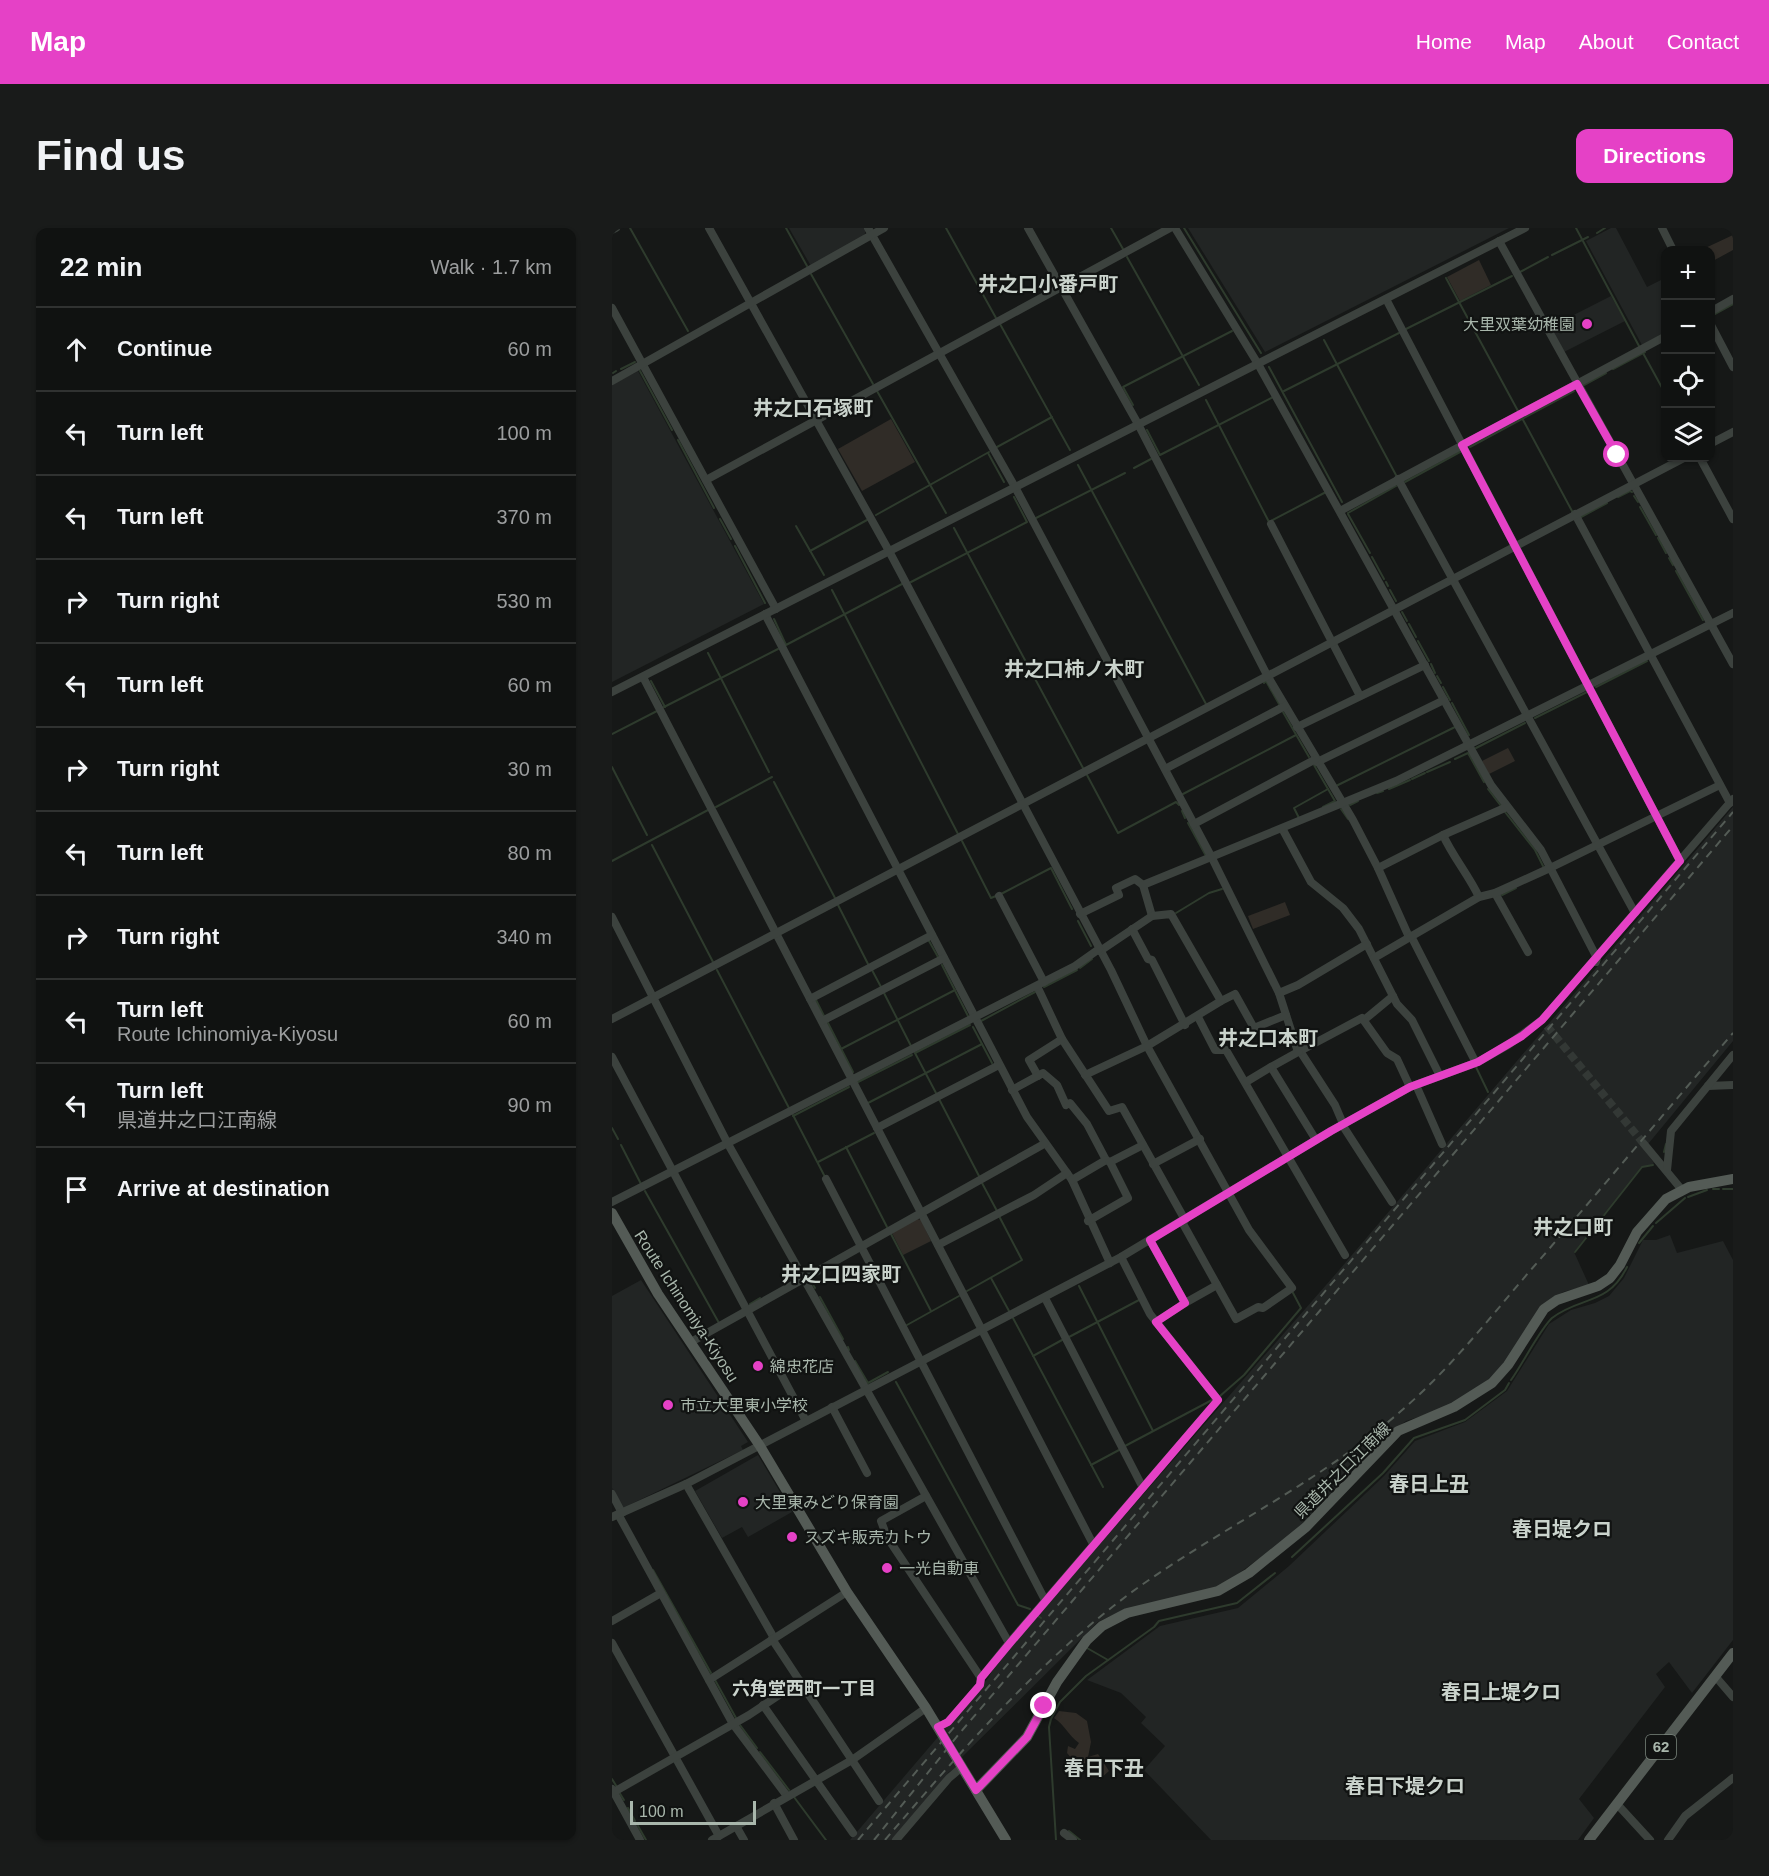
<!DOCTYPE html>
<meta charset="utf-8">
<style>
body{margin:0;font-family:Helvetica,"Noto Sans JP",sans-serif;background:#191b1a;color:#f1f3f6}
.controls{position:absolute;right:18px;top:18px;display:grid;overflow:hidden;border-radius:12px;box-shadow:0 2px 4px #0004}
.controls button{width:54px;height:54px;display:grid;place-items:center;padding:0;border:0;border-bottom:2px solid #303231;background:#101211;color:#f1f3f6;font:30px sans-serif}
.scale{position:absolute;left:18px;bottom:15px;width:126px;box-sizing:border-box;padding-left:6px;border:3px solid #a9b7ac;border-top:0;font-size:16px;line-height:21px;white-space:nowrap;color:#a9b7ac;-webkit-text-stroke:4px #111312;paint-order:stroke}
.stop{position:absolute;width:18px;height:18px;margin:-14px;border:4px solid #e541c6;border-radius:50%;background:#fff}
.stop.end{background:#e541c6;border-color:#fff;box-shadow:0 2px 6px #0008}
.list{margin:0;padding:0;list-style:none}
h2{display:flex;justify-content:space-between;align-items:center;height:78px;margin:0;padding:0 24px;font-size:26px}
h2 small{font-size:20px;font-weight:400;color:#9c9e9f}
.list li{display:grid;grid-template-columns:39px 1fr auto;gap:18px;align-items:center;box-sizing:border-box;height:84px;padding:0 24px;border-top:2px solid #303231}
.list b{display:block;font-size:22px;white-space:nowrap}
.list p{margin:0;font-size:20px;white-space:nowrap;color:#9c9e9f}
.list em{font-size:20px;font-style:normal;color:#9c9e9f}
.icon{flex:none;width:33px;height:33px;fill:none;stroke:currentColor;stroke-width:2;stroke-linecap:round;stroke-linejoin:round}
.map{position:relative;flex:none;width:1121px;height:1612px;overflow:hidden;border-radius:12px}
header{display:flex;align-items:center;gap:36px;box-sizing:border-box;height:84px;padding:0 30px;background:#e541c6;color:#fff}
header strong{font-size:28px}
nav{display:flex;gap:33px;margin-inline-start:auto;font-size:21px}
.intro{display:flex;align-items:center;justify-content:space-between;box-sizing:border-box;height:144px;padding:0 36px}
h1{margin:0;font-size:42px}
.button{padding:15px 27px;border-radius:12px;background:#e541c6;color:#fff;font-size:21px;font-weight:700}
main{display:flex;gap:36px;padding:0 36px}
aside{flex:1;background:#101211;border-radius:12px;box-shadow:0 2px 4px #0004}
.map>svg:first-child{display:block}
</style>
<header>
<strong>Map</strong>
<nav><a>Home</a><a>Map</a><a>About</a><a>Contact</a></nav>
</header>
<div class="intro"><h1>Find us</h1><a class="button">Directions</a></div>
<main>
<aside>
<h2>22 min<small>Walk · 1.7 km</small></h2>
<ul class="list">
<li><svg class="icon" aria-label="ahead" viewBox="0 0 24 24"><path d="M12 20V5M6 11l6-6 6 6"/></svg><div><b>Continue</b></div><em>60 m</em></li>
<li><svg class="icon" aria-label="left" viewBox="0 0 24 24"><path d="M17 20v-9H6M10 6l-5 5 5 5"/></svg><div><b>Turn left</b></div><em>100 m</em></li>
<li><svg class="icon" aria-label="left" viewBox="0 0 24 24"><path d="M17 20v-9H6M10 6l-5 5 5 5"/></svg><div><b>Turn left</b></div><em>370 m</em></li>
<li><svg class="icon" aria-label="right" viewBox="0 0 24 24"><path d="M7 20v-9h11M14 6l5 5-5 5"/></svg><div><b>Turn right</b></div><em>530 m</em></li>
<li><svg class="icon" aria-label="left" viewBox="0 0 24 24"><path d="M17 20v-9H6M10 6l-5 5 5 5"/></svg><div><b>Turn left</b></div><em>60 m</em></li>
<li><svg class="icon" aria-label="right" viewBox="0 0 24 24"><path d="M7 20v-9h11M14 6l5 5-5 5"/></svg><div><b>Turn right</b></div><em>30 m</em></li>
<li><svg class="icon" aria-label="left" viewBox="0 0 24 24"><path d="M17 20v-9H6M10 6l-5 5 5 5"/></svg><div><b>Turn left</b></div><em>80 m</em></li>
<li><svg class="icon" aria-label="right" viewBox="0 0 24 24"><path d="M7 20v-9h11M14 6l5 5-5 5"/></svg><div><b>Turn right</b></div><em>340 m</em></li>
<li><svg class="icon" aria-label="left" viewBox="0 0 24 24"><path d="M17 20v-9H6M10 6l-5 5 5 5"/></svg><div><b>Turn left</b><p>Route Ichinomiya-Kiyosu</p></div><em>60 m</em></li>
<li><svg class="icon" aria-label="left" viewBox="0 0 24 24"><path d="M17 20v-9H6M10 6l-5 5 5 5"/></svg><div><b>Turn left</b><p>県道井之口江南線</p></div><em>90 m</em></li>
<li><svg class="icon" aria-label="arrive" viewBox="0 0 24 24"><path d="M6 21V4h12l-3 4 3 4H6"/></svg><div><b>Arrive at destination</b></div></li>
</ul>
</aside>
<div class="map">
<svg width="1121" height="1612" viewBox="0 0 1121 1612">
<rect width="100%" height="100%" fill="#161817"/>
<g fill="#222524">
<polygon points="177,0 253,0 254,2 252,8 199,38"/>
<polygon points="576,0 897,0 653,124"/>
<polygon points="999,0 1004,0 1035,59 1053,50 1053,104 1030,117 974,13"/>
<polygon points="999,68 1013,93 952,124 938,99"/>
<polygon points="26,143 152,376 0,454 0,157"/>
<polygon points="1121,579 1121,813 1032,921 1042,935 1039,938 1029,939 962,1024 977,1057 951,1064 930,1077 894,1133 868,1160 834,1180 794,1193 784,1200 677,1309 608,1359 512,1382 486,1394 350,1529 332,1499 338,1496 377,1449 383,1436 728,1041"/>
<polygon points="1058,1007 1065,1025 1111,1013 1121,1032 1121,1412 1080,1465 1057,1434 1044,1446 1053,1459 967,1571 982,1590 966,1612 599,1612 532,1542 553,1518 529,1495 534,1489 509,1465 475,1452 548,1398 626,1380 677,1338 772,1248 803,1213 853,1194 895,1163 937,1096 959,1082 983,1075 997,1068 1012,1050 1031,1012 1044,1012"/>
<polygon points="29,1052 136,1214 129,1218 131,1222 11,1280 0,1260 0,1068"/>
<polygon points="146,1227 180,1284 136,1309 130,1299 110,1310 83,1263"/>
<polygon points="326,1509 344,1540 337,1544 281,1612 238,1612"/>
</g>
<g fill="#302c27">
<polygon points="1121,7 1121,22 1099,34 1098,22 1089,22"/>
<polygon points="867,32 879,57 848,73 835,49"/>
<polygon points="279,191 303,234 250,263 226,221"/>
<polygon points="896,520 903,533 877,546 870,533"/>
<polygon points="673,674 678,687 641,701 636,688"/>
<polygon points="305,991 309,992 319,1013 291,1027 280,1005"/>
<path d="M447 1483 464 1485 475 1493 479 1514 476 1529 486 1526 497 1543 487 1552 478 1537 467 1539 455 1525 456 1518 463 1521 467 1515C456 1507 453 1497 442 1490Z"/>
</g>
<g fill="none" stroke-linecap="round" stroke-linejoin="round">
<g stroke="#2e3b2d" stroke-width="2">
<polyline points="18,0 76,103"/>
<polyline points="174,0 195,38"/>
<polyline points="334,0 384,90"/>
<polyline points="499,0 511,21"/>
<polyline points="572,0 649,125"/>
<polyline points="964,0 1027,118"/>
<polyline points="985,5 993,0"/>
<polyline points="940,27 976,9"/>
<polyline points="515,29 587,157"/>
<polyline points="908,44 936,29"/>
<polyline points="199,46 261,156"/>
<polyline points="834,50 906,183"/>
<polyline points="1101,87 1121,76"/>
<polyline points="388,96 458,222"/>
<polyline points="794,101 900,48"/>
<polyline points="712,112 785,249"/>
<polyline points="1031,125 1054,167"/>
<polyline points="657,139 730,274"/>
<polyline points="9,141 23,134"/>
<polyline points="1001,141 1033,124"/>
<polyline points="28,143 60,202"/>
<polyline points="1,145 4,143"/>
<polyline points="972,157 994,145"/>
<polyline points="265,163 334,285"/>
<polyline points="672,163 787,105"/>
<polyline points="594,172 657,294 714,264"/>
<polyline points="521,177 511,159 620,103"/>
<polyline points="910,190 960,283"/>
<polyline points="535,202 548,227 661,169"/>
<polyline points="66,212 102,280"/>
<polyline points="385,219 440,189"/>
<polyline points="858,219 962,163"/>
<polyline points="376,225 392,254"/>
<polyline points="466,237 594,476"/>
<polyline points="522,240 539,231"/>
<polyline points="793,254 848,224"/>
<polyline points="1022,268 1026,274"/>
<polyline points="1006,269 1018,263 1020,264"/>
<polyline points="1028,279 1044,307"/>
<polyline points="736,285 784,258"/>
<polyline points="736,286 758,325"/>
<polyline points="264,287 377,224"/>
<polyline points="969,289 995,275"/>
<polyline points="108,291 119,311"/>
<polyline points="422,291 513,245"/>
<polyline points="184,298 212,347"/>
<polyline points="342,300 471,540"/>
<polyline points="1046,310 1054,325"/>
<polyline points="123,318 153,375"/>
<polyline points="198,323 255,292"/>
<polyline points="760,329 772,351"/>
<polyline points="1057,330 1061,337"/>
<polyline points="1064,343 1091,392"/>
<polyline points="299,354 415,294 402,269"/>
<polyline points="774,354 776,358"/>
<polyline points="220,362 346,606"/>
<polyline points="778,362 784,373"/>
<polyline points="790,384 795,393"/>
<polyline points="162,391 174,417 290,356"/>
<polyline points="797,396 804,409"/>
<polyline points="806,413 817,433"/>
<polyline points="96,425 157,544"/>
<polyline points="819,436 823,445"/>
<polyline points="825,448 829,455"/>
<polyline points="39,453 53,479"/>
<polyline points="652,455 654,453 667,476"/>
<polyline points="831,459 838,472"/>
<polyline points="984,459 1035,433"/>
<polyline points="840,475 857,507"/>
<polyline points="52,479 166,421"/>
<polyline points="671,484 697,529"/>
<polyline points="923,490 975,464"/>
<polyline points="0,506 45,483"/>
<polyline points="864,520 913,495"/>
<polyline points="843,531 856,525 872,554"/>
<polyline points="702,537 723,573 711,579"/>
<polyline points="0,539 35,607"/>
<polyline points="815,544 838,534"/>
<polyline points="475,547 506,605 564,574 567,577"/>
<polyline points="800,551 813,545"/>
<polyline points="162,554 223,670"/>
<polyline points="724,558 843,499"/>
<polyline points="777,561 798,552"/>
<polyline points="876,561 889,578"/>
<polyline points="765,565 771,563"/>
<polyline points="571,566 684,507"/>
<polyline points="738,577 746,573"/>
<polyline points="104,579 160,549"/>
<polyline points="729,581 736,591"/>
<polyline points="570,583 573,590"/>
<polyline points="893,584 923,622 931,638"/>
<polyline points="687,590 682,580 716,561"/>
<polyline points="576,595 594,628"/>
<polyline points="350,613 379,670 384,668"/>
<polyline points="40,617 101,734"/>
<polyline points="0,633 96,582"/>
<polyline points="389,666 439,640 460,681"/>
<polyline points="890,667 904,660"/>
<polyline points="226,677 257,738"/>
<polyline points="564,685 597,665 610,661"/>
<polyline points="466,693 479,718"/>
<polyline points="317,713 326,729"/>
<polyline points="330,737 356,788"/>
<polyline points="468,740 480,731"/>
<polyline points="105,742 177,880"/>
<polyline points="260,742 269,759"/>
<polyline points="432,759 465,742"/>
<polyline points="272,765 299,818"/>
<polyline points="204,772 212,788"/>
<polyline points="369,793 423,764"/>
<polyline points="216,795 241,844"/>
<polyline points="361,799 380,835"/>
<polyline points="229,821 343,762"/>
<polyline points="303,825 358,797"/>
<polyline points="303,825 324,865"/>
<polyline points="863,837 876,864"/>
<polyline points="246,854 300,827"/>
<polyline points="327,871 367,948"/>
<polyline points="256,875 370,816"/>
<polyline points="181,887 213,949"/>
<polyline points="181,888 237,859"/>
<polyline points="0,900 6,911"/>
<polyline points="9,917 29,956"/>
<polyline points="234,919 275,999"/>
<polyline points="1052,924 1054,916"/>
<polyline points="206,934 262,905"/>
<polyline points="370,955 385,983"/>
<polyline points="1101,961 1107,961"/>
<polyline points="1111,961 1121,961"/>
<polyline points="33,963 107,1095"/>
<polyline points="1076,969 1095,962"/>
<polyline points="1044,995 1073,970"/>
<polyline points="279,1006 319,1083"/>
<polyline points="1027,1015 1041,998"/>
<polyline points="963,1024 1030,939 1041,937"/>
<polyline points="379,1050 397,1083"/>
<polyline points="199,1053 203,1060"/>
<polyline points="467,1058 541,1203"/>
<polyline points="355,1063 410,1032 387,988"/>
<polyline points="208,1069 231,1111"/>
<polyline points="138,1076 148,1070"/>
<polyline points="401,1090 491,1259"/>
<polyline points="295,1097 347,1068"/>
<polyline points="457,1109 527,1072"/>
<polyline points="236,1119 237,1122"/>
<polyline points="421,1128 450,1112"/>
<polyline points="243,1133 256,1155 276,1144"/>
<path d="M899 1152C910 1137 928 1101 940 1090 968 1068 996 1078 1015 1039"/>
<polyline points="284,1154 406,1377 418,1381"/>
<polyline points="608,1168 632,1147 689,1080 680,1063"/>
<polyline points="513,1218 600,1172"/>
<polyline points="479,1237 507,1222"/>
<polyline points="680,1329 771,1245 802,1210 853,1192 893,1162 897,1155"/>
<polyline points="41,1342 99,1445"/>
<polyline points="426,1388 429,1390"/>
<polyline points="475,1420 496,1432"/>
<polyline points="103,1452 124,1490"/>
<polyline points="128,1497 145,1520"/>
<polyline points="148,1524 177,1562"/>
<polyline points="0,1551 5,1559"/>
<polyline points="7,1564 12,1572"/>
<polyline points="182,1569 214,1612"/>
<polyline points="16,1580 23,1593"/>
<polyline points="26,1598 34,1612"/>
<polyline points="457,1603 468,1612"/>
<polyline points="444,1612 437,1499 439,1491 448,1474 474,1448 542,1399 547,1393 625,1375 663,1345"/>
</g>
<polyline stroke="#333835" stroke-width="8" stroke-dasharray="8 4" stroke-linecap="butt" points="935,798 1032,916"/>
<g stroke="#3c423e" stroke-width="8">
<polyline points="97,0 277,323 499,742 535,818 637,1002 680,1060 651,1080 646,1079 624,1091 570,994"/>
<polyline points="256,0 403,259 600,630 667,765 686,824 688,823 723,877 732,898"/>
<polyline points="416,0 526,196 655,447 741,592 766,640 797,709"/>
<polyline points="563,0 646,136 879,557 929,622 985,730 984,734"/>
<polyline points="1050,0 1061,22"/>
<polyline points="0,2 4,0"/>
<polyline points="887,13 1121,436"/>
<polyline points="774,71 1068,633"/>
<polyline points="0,80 164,381"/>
<polyline points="1098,84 1121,71"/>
<polyline points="1098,95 1121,139"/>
<polyline points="0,153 272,0"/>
<polyline points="1098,216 1121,204"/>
<polyline points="1088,230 1121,291"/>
<polyline points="786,251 1023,685"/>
<polyline points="94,252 558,0"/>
<polyline points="728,283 1054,108"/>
<polyline points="963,286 1118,575"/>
<polyline points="659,296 748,468"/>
<polyline points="153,386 415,889 460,952 498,1035"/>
<polyline points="31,449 481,1316"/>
<polyline points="0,464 913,0"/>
<polyline points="685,499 813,437"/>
<polyline points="705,534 832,472"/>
<polyline points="553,541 673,478"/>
<polyline points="582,596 704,531"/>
<polyline points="671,602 699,654 731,680 747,701 785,776 800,792 828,848"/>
<path d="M831 607C841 629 856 646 867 669"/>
<polyline points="766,640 831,607 895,579"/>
<polyline points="883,665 916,724"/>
<polyline points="387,668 432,754"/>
<polyline points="468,686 507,667 504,660 523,651 531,657"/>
<polyline points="540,688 531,657 784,553 1121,385"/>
<polyline points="0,689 116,916 397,1415"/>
<polyline points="520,701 536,731 540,732 573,797"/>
<polyline points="799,708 863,833"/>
<polyline points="762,730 867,669 883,665 938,640 1108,557"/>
<polyline points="425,758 450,811 497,883 510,879 573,992"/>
<polyline points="667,765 686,757 755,716"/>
<polyline points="198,771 320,707"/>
<polyline points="609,773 623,766 642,800 674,787"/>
<polyline points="586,789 603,822 614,822 733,1027"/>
<polyline points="0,791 1072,230"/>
<polyline points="752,792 781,768"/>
<polyline points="210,793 332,730"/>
<polyline points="688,823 750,790 775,825 785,831 798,859"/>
<polyline points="686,824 659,839 704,912"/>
<polyline points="0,829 194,1193"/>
<polyline points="473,847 535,818 609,773 559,686 540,688 488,723"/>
<polyline points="426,848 417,832 450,811"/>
<polyline points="634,854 659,839"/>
<polyline points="804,857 830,916"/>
<polyline points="1096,858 1121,857"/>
<polyline points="400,862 431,845 445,857 454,877 458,875 475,896 494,932"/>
<polyline points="731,898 780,974"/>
<polyline points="265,900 387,837"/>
<polyline points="1032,916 1070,962"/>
<polyline points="541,936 588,911"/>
<polyline points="1055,942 1059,903 1121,827"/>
<polyline points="214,951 433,1372"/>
<polyline points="460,952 494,932 498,934 531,917"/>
<polyline points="0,974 463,738 487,721"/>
<polyline points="476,993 516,970 498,934"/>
<polyline points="538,1012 573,1075 605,1057"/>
<polyline points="326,1017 422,967 455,945"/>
<polyline points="433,1070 530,1258"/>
<polyline points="544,1094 573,1075"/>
<polyline points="79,1114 432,916"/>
<polyline points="220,1179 255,1245"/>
<polyline points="74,1256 162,1410"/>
<polyline points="0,1266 10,1285"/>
<polyline points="314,1268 269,1293 275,1309 369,1450"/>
<polyline points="6,1286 121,1496 175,1568"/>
<polyline points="0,1289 74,1256 509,1029 719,903 798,859 866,834 896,817 930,792 1121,571"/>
<polyline points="0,1393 49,1365"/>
<polyline points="160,1411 267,1573"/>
<polyline points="0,1415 107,1608"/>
<polyline points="1103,1448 1121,1469"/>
<polyline points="97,1452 235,1364"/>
<polyline points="151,1477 241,1605"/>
<polyline points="326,1499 336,1494 368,1457 369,1450 397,1415 606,1172 538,1086 509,1029"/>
<polyline points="0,1561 28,1612"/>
<polyline points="0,1565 137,1487 188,1453"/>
<polyline points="162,1575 182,1612"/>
<polyline points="1005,1576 1038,1612"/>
<polyline points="124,1598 132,1612"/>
<polyline points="452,1605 461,1612"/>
<polyline points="100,1612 240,1532 314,1480"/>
<polyline points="284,1612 337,1550 350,1539"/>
<polyline points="1056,1612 1073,1588 1121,1550"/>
</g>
<g stroke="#545b56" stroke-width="10">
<polyline points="0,985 46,1066 148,1218 235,1364 314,1480 394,1612"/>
<polyline points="364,1562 415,1509 445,1454 475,1412 490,1398 515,1385 606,1363 637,1345 694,1299 786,1203 842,1179 880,1155 896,1137 932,1081 945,1072 986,1058 998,1050 1008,1037 1025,1004 1054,971 1077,959 1121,951"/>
<polyline points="977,1612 1121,1425"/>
</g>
<g stroke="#545c56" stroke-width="2" stroke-dasharray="8 6" stroke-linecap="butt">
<polyline points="246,1612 1121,584"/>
<polyline points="262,1612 347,1506 1121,598"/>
<path d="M273 1612C349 1523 429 1430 524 1361 611 1299 708 1254 789 1183 837 1142 876 1092 917 1044 986 965 1053 884 1121 805"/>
</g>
</g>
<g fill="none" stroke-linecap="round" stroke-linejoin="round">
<polyline stroke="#e541c6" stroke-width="8" points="432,1478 415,1509 364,1562 326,1499 336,1494 368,1457 369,1450 398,1415 606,1172 544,1094 573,1075 538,1012 719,903 798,859 866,834 910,808 930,792 1068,633 850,217 965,156 1005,227"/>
</g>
<g fill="#e541c6" stroke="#111312" stroke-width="2">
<circle cx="975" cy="96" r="6"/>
<circle cx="146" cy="1138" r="6"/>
<circle cx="56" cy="1177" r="6"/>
<circle cx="131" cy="1274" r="6"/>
<circle cx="180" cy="1309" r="6"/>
<circle cx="275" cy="1340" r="6"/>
</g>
<g text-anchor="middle" stroke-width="4.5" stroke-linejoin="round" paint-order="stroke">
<rect fill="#111312" stroke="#7b867e" stroke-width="1.5" x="1034" y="1507" width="30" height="24" rx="4.5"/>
<g font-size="15" font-weight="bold" fill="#a9b7ac">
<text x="1049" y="1524">62</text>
</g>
<g font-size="16" fill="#a9b7ac" stroke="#111312" text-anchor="start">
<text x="963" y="102" text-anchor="end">大里双葉幼稚園</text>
<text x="158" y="1144">綿忠花店</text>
<text x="68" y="1183">市立大里東小学校</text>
<text x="143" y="1280">大里東みどり保育園</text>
<text x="192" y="1315">スズキ販売カトウ</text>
<text x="287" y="1346">一光自動車</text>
</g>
<g font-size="16" fill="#a9b7ac" stroke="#111312">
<text transform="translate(75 1078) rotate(57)" y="6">Route Ichinomiya-Kiyosu</text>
<text transform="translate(730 1242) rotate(-45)" y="6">県道井之口江南線</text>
</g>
<g font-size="18" font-weight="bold" fill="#cad3cc" stroke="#111312">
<text x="192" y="1467">六角堂西町一丁目</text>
</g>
<g font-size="20" font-weight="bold" fill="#cad3cc" stroke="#111312">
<text x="436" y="63">井之口小番戸町</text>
<text x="201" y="187">井之口石塚町</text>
<text x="462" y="448">井之口柿ノ木町</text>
<text x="656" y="817">井之口本町</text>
<text x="961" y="1006">井之口町</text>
<text x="229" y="1053">井之口四家町</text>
<text x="817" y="1263">春日上丑</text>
<text x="950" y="1308">春日堤クロ</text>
<text x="889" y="1471">春日上堤クロ</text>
<text x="492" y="1547">春日下丑</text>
<text x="793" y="1565">春日下堤クロ</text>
</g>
</g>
</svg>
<div class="controls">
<button>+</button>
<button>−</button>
<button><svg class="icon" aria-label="locate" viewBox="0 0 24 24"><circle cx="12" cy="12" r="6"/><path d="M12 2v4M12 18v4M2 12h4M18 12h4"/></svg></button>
<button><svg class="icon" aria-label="layers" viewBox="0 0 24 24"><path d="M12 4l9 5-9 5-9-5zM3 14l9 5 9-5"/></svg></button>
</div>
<div class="scale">100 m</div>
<div class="stop" style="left:1005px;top:227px"></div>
<div class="stop end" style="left:432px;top:1478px"></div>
</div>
</main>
